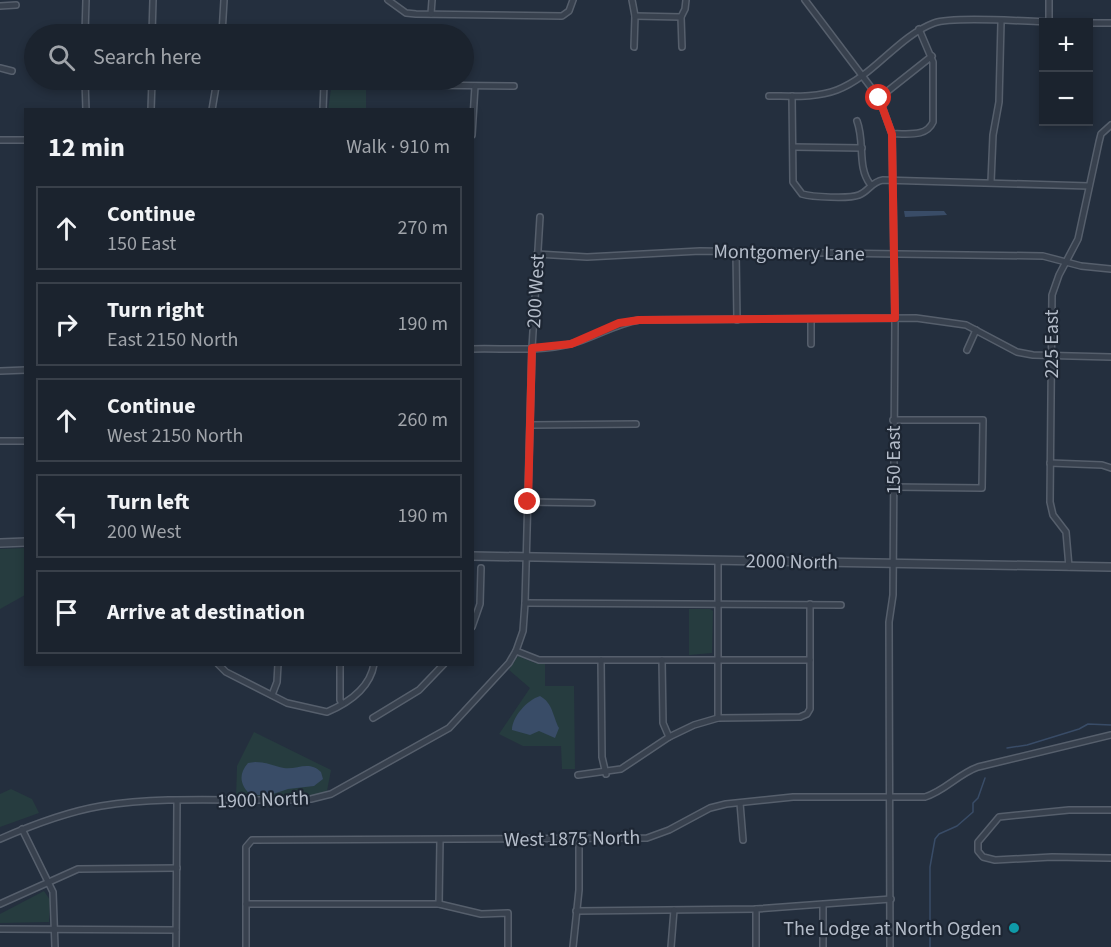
<!DOCTYPE html>
<meta charset="utf-8">
<style>
body{margin:0;font-family:"Source Sans 3",sans-serif;background:#282f3a;color:#f1f3f6}
.controls{position:absolute;right:18px;top:18px;display:grid;overflow:hidden;border-radius:0px;box-shadow:0 3px 9px #0003}
.controls button{width:54px;height:54px;display:grid;place-items:center;padding:0;border:0;border-bottom:2px solid #39404a;background:#1b232e;color:#f1f3f6;font:30px sans-serif}
.stop{position:absolute;width:18px;height:18px;margin:-14px;border:4px solid #d93025;border-radius:50%;background:#fff}
.stop.end{background:#d93025;border-color:#fff;box-shadow:0 2px 6px #0008}
.list{margin:0;padding:0;list-style:none}
h2{display:flex;justify-content:space-between;align-items:center;height:78px;margin:0;padding:0 24px;font-size:26px}
h2 small{font-size:20px;font-weight:400;color:#a0a4aa}
.list li{display:grid;grid-template-columns:39px 1fr auto;gap:18px;align-items:center;box-sizing:border-box;height:84px;margin:0 12px 12px;padding:0 12px;border:2px solid #39404a;border-radius:0px}
.list b{display:block;font-size:22px;white-space:nowrap}
.list p{margin:0;font-size:20px;white-space:nowrap;color:#a0a4aa}
.list em{font-size:20px;font-style:normal;color:#a0a4aa}
.icon{flex:none;width:33px;height:33px;fill:none;stroke:currentColor;stroke-width:2;stroke-linecap:round;stroke-linejoin:round}
.map{position:relative;flex:none;width:1111px;height:947px;overflow:hidden}
.search{position:absolute;background:#1b232e;box-shadow:0 3px 9px #0003;left:24px;top:24px;width:450px;height:66px;display:flex;align-items:center;gap:15px;box-sizing:border-box;padding:0 21px;border-radius:33px;color:#a0a4aa;font-size:22px}
.panel{position:absolute;background:#1b232e;box-shadow:0 3px 9px #0003;left:24px;top:108px;width:450px;height:558px;border-radius:0px}
.map>svg:first-child{display:block}
</style>
<div class="map">
<svg width="1111" height="947" viewBox="0 0 1111 947">
<rect width="100%" height="100%" fill="#242f3e"/>
<g fill="#263c3f">
<polygon points="338,87 366,87 366,109 328,110 331,89"/>
<polygon points="25,548 25,595 0,609 0,549"/>
<polygon points="689,609 710,609 713,611 712,653 689,655"/>
<polygon points="518,656 535,663 545,663 545,686 574,686 575,769 562,769 561,746 523,746 499,734 530,688 509,670"/>
<polygon points="254,732 331,770 327,791 309,797 236,798 237,766"/>
<polygon points="11,789 32,799 39,813 0,827 0,794"/>
<polygon points="44,891 50,900 49,922 0,923 0,914"/>
</g>
<g fill="#394c67">
<polygon points="904,211 944,211 947,215 905,217"/>
<path d="M540 696C553 703 553 717 559 728L555 738 539 731 530 735 512 730C512 717 527 700 540 696Z"/>
<path d="M255 762C266 762 274 766 284 768 297 770 309 760 321 772L323 779 314 786 288 789 270 795H251C240 786 238 774 248 763Z"/>
</g>
<g fill="none" stroke-linecap="round" stroke-linejoin="round">
<g stroke="#394c67" stroke-width="1.5">
<polyline points="1007,748 1027,745 1079,729 1088,724 1111,725"/>
<polyline points="930,947 930,867 935,839 939,834 957,826 973,812 973,803 978,798 985,778"/>
</g>
<g stroke="#565f6c" stroke-width="8">
<g id="minor">
<polyline points="388,0 406,13 416,14 562,16 569,11 573,0"/>
<polyline points="632,0 635,16 634,47"/>
<polyline points="805,0 879,98 892,134 895,318 893,595 889,622 890,947"/>
<polyline points="0,6 16,5"/>
<polyline points="431,14 432,0"/>
<polyline points="635,16 681,17"/>
<polyline points="1049,22 1049,0"/>
<polyline points="1088,23 1111,23"/>
<polyline points="85,34 86,0"/>
<polyline points="152,34 153,0"/>
<polyline points="222,34 224,0"/>
<polyline points="682,47 681,17 685,9 686,0"/>
<polyline points="0,68 12,71"/>
<polyline points="85,80 86,110"/>
<path d="M769 96C791 96 816 98 837 90 874 76 897 37 934 23 954 16 1032 22 1057 22"/>
<path d="M792 96 793 182 802 194C812 197 849 199 859 195 869 191 871 182 883 180L1089 186"/>
<polyline points="879,98 932,56"/>
<polyline points="151,110 152,80"/>
<polyline points="212,110 217,80"/>
<polyline points="323,110 324,84 514,86"/>
<path d="M857 121C865 142 857 167 870 184"/>
<path d="M892 134C906 133 926 138 933 122V62L919 29"/>
<polyline points="472,135 475,86"/>
<polyline points="0,140 26,140"/>
<polyline points="793,147 862,148"/>
<polyline points="991,182 993,135 999,102 1001,22"/>
<polyline points="736,252 737,320"/>
<polyline points="537,254 587,257 700,251 1043,256 1081,266 1111,269"/>
<polyline points="811,319 811,344"/>
<path d="M472 349C504 348 539 352 570 344 594 338 614 324 639 320L916 318 966 325 1017 352 1033 355 1111 357"/>
<polyline points="967,350 976,330"/>
<polyline points="0,371 26,370"/>
<polyline points="531,425 636,424"/>
<polyline points="0,441 26,441"/>
<polyline points="1050,463 1102,465 1111,468"/>
<polyline points="893,487 982,488 983,420 893,420"/>
<polyline points="528,502 592,503"/>
<polyline points="718,560 718,718"/>
<polyline points="1069,567 1066,532 1053,515 1050,502 1052,295 1059,275 1078,239 1099,142 1101,134 1111,125"/>
<polyline points="525,603 841,605"/>
<polyline points="472,627 480,604 481,568"/>
<polyline points="516,651 539,660 810,660"/>
<polyline points="601,660 602,757 606,774"/>
<polyline points="662,660 663,723 669,737"/>
<path d="M218 664 226 672 287 703 327 712C348 703 370 688 374 664"/>
<polyline points="340,664 340,700 342,704"/>
<polyline points="272,695 277,682 278,664"/>
<polyline points="373,718 419,690 444,664"/>
<polyline points="578,775 621,769 669,737 694,725 718,718 800,717 807,714 810,709 810,604"/>
<polyline points="740,803 743,840"/>
<polyline points="1111,810 1069,810 999,817 978,842 978,851 983,857 995,860 1052,857 1111,858"/>
<polyline points="22,829 53,892 55,947"/>
<path d="M0 839C32 825 66 812 101 806 163 796 228 801 291 800L311 799 331 794 449 728 509 663 516 651 523 631 525 603 532 348 540 217"/>
<polyline points="0,904 78,869 177,868"/>
<polyline points="246,904 439,904 481,914 508,913 508,947"/>
<polyline points="439,904 440,840"/>
<polyline points="823,906 823,947"/>
<polyline points="576,911 756,909 891,899"/>
<polyline points="0,929 176,930"/>
<polyline points="176,947 177,801"/>
<path d="M246 947V847L252 840 647 838 669 830 710 808 726 804 793 797H925C945 791 958 774 978 767L1111 735"/>
<polyline points="573,947 579,890 579,840"/>
<polyline points="671,947 674,910"/>
<polyline points="756,947 756,909"/>
</g>
</g>
<g stroke="#565f6c" stroke-width="10">
<g id="tertiary">
<polyline points="0,543 26,542"/>
<polyline points="472,556 1111,567"/>
</g>
</g>
<use href="#minor" stroke="#38414e" stroke-width="5"/>
<use href="#tertiary" stroke="#38414e" stroke-width="7"/>
</g>
<g fill="none" stroke-linecap="round" stroke-linejoin="round">
<polyline stroke="#d93025" stroke-width="8" points="528,502 532,348 571,344 619,323 639,320 895,318 892,134 879,98"/>
</g>
<circle fill="#0f9aa8" stroke="#1d2633" stroke-width="2" cx="1014" cy="928" r="6"/>
<g text-anchor="middle" stroke-width="4.5" stroke-linejoin="round" paint-order="stroke">
<g font-size="20" fill="#b4bcc9" stroke="#1d2633">
<text transform="translate(789 252) rotate(1)" y="7">Montgomery Lane</text>
<text transform="translate(535 291) rotate(-87)" y="7">200 West</text>
<text transform="translate(1051 344) rotate(-90)" y="7">225 East</text>
<text transform="translate(893 460) rotate(-90)" y="7">150 East</text>
<text transform="translate(792 561) rotate(1)" y="7">2000 North</text>
<text transform="translate(263 799) rotate(-2)" y="7">1900 North</text>
<text transform="translate(572 838) rotate(-1)" y="7">West 1875 North</text>
</g>
<g font-size="20" fill="#b4bcc9" stroke="#1d2633" text-anchor="end">
<text x="1002" y="935">The Lodge at North Ogden</text>
</g>
</g>
</svg>
<div class="controls">
<button>+</button>
<button>−</button>
</div>
<div class="stop" style="left:879px;top:98px"></div>
<div class="stop end" style="left:528px;top:502px"></div>
<div class="search"><svg class="icon" aria-label="search" viewBox="0 0 24 24"><circle cx="10" cy="10" r="6"/><path d="M15 15l6 6"/></svg>Search here</div>
<section class="panel">
<h2>12 min<small>Walk · 910 m</small></h2>
<ul class="list">
<li><svg class="icon" aria-label="ahead" viewBox="0 0 24 24"><path d="M12 20V5M6 11l6-6 6 6"/></svg><div><b>Continue</b><p>150 East</p></div><em>270 m</em></li>
<li><svg class="icon" aria-label="right" viewBox="0 0 24 24"><path d="M7 20v-9h11M14 6l5 5-5 5"/></svg><div><b>Turn right</b><p>East 2150 North</p></div><em>190 m</em></li>
<li><svg class="icon" aria-label="ahead" viewBox="0 0 24 24"><path d="M12 20V5M6 11l6-6 6 6"/></svg><div><b>Continue</b><p>West 2150 North</p></div><em>260 m</em></li>
<li><svg class="icon" aria-label="left" viewBox="0 0 24 24"><path d="M17 20v-9H6M10 6l-5 5 5 5"/></svg><div><b>Turn left</b><p>200 West</p></div><em>190 m</em></li>
<li><svg class="icon" aria-label="arrive" viewBox="0 0 24 24"><path d="M6 21V4h12l-3 4 3 4H6"/></svg><div><b>Arrive at destination</b></div></li>
</ul>
</section>
</div>
